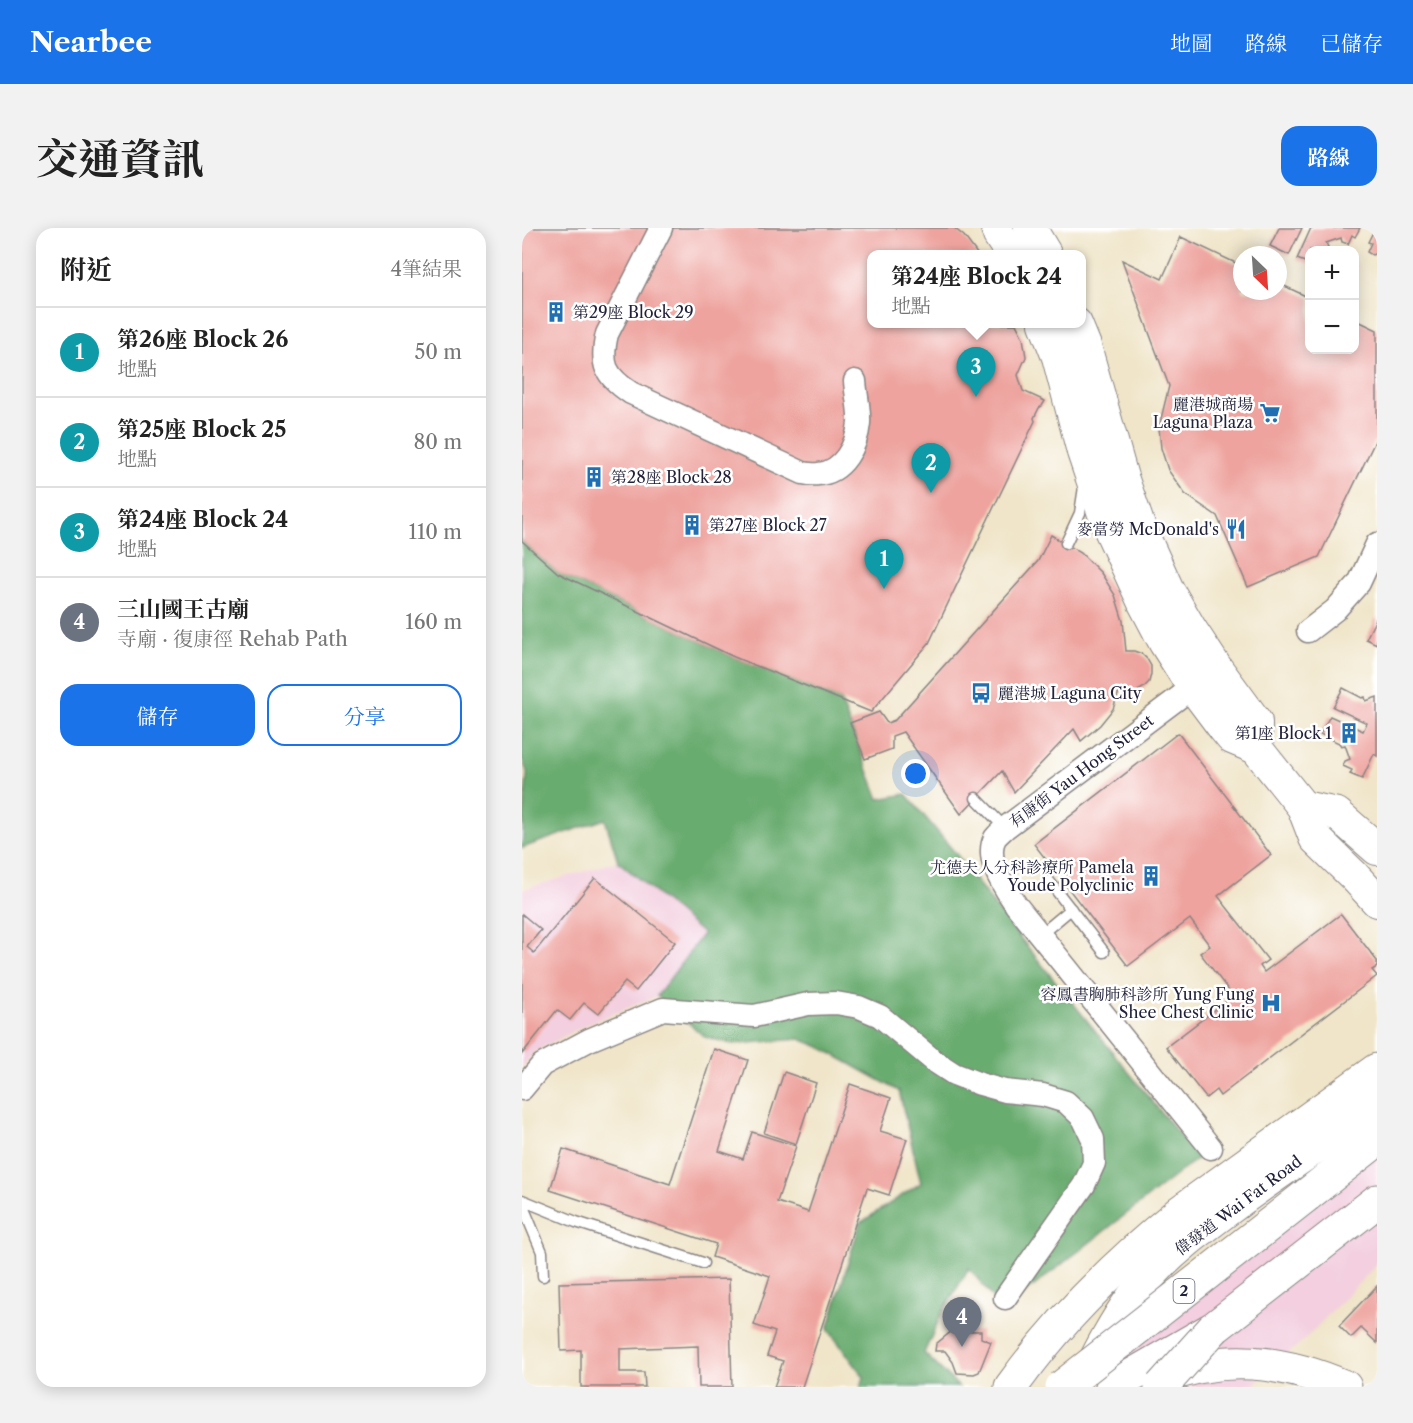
<!DOCTYPE html>
<html lang="zh-TW">
<meta charset="utf-8">
<style>
body{margin:0;font-family:"Libre Caslon Text","Noto Serif TC",serif;background:#f2f2f2;color:#222}
.controls{position:absolute;right:18px;top:18px;display:grid;overflow:hidden;border-radius:12px;box-shadow:0 3px 15px #0003}
.controls button{width:54px;height:54px;display:grid;place-items:center;padding:0;border:0;border-bottom:2px solid #e0e0e0;background:#fff;color:#222;font:30px sans-serif}
.compass{position:absolute;left:711px;top:18px;width:54px;height:54px;border-radius:50%;background:#fff;box-shadow:0 3px 15px #0003;rotate:155deg}
.you{position:absolute;left:394px;top:546px;width:21px;height:21px;margin:-15px;border:4px solid #fff;border-radius:50%;background:#1a73e8;box-shadow:0 0 0 9px #1a73e833}
.badge{display:grid;place-items:center;width:39px;height:39px;border-radius:50%;background:#1a73e8;color:#fff;font-size:20px;font-weight:700}
.pin{position:absolute;translate:-50% -50px;filter:drop-shadow(0 2px 3px #0008)}
.pin::after{content:'';position:absolute;top:32px;width:21px;height:18px;background:inherit;clip-path:polygon(0 0,100% 0,50% 100%)}
.popup{position:absolute;left:345px;top:22px;width:219px;height:78px;box-sizing:border-box;display:grid;place-content:center;border-radius:12px;background:#fff;filter:drop-shadow(0 2px 4px #0005);font-size:20px;white-space:nowrap;color:#767676}
.popup b{font-size:22px;color:#222}
.popup::after{content:'';position:absolute;left:50%;top:100%;margin-left:-12px;border:12px solid transparent;border-top-color:#fff}
.list{margin:0;padding:0;list-style:none}
h2{display:flex;justify-content:space-between;align-items:center;height:78px;margin:0;padding:0 24px;font-size:26px}
h2 small{font-size:20px;font-weight:400;color:#767676}
.list li{display:grid;grid-template-columns:39px 1fr auto;gap:18px;align-items:center;box-sizing:border-box;height:90px;padding:0 24px;border-top:2px solid #e0e0e0}
.list b{display:block;font-size:22px;white-space:nowrap}
.list p{margin:0;font-size:20px;white-space:nowrap;color:#767676}
.list em{font-size:20px;font-style:normal;color:#767676}
.actions{display:flex;gap:12px;padding:18px 24px}
.actions a{flex:1;padding:14px 0;border:2px solid #1a73e8;border-radius:18px;text-align:center;font-size:21px;color:#1a73e8}
.actions .main{background:#1a73e8;color:#fff}
.map{position:relative;flex:none;width:855px;height:1159px;overflow:hidden;border-radius:18px}
header{display:flex;align-items:center;gap:36px;box-sizing:border-box;height:84px;padding:0 30px;background:#1a73e8;color:#fff}
header strong{font-size:28px}
nav{display:flex;gap:33px;margin-inline-start:auto;font-size:21px}
.intro{display:flex;align-items:center;justify-content:space-between;box-sizing:border-box;height:144px;padding:0 36px}
h1{margin:0;font-size:42px}
.button{padding:15px 27px;border-radius:18px;background:#1a73e8;color:#fff;font-size:21px;font-weight:700}
main{display:flex;gap:36px;padding:0 36px}
aside{flex:1;background:#fff;border-radius:18px;box-shadow:0 3px 15px #0003}
.map>svg:first-child{display:block}
</style>
<header>
<strong>Nearbee</strong>
<nav><a>地圖</a><a>路線</a><a>已儲存</a></nav>
</header>
<div class="intro"><h1>交通資訊</h1><a class="button">路線</a></div>
<main>
<aside>
<h2>附近<small>4筆結果</small></h2>
<ul class="list">
<li><span class="badge" style="background:#0f9aa8">1</span><div><b>第26座 Block 26</b><p>地點</p></div><em>50 m</em></li>
<li><span class="badge" style="background:#0f9aa8">2</span><div><b>第25座 Block 25</b><p>地點</p></div><em>80 m</em></li>
<li><span class="badge" style="background:#0f9aa8">3</span><div><b>第24座 Block 24</b><p>地點</p></div><em>110 m</em></li>
<li><span class="badge" style="background:#6b7280">4</span><div><b>三山國王古廟</b><p>寺廟 · 復康徑 Rehab Path</p></div><em>160 m</em></li>
</ul>
<div class="actions"><a class="main">儲存</a><a>分享</a></div>
</aside>
<div class="map">
<svg width="855" height="1159" viewBox="0 0 855 1159">
<rect width="100%" height="100%" fill="#fff"/>
<filter id="ink" filterUnits="userSpaceOnUse"><feTurbulence type="fractalNoise" baseFrequency=".0167" numOctaves="2"/><feDisplacementMap in="SourceGraphic" scale="12" xChannelSelector="R" yChannelSelector="G"/><feConvolveMatrix kernelMatrix="1 2 1 2 8 2 1 2 1" color-interpolation-filters="sRGB"/></filter>
<filter id="wash" filterUnits="userSpaceOnUse"><feTurbulence type="fractalNoise" baseFrequency=".008" numOctaves="4" result="noise"/><feDisplacementMap in="SourceGraphic" scale="24" xChannelSelector="R" yChannelSelector="G"/><feGaussianBlur stdDeviation="1.35" result="paint"/><feColorMatrix in="noise" values="0 0 0 0 0 0 0 0 0 0 0 0 0 0 0 0 0 1.4 0 .05"/><feComposite in="paint" operator="in"/></filter>
<g filter="url(#wash)">
<rect width="100%" height="100%" fill="#f0e5c9"/>
<g fill="#f3cfdf">
<polygon points="96,633 181,706 135,768 63,797 12,824 0,840 0,662"/>
<polygon points="855,897 855,1036 782,1112 730,1158 581,1159 605,1121"/>
</g>
<polygon fill="#69ac70" stroke="#466756" stroke-width="1.5" points="0,313 36,345 212,429 318,471 357,571 384,566 435,627 475,681 676,930 481,1082 447,1040 421,1083 402,1125 437,1159 339,1159 342,1149 306,1101 338,995 399,955 377,863 298,819 278,811 211,816 183,809 135,768 181,706 96,633 83,591 0,620 5,544 0,530"/>
<g id="blocks">
<g fill="#eea39e">
<polygon points="0,0 432,0 442,8 456,27 349,27 349,96 494,96 501,110 504,129 496,147 501,163 523,173 520,178 517,180 512,190 513,193 407,415 349,484 212,429 36,345 0,313"/>
<polygon points="757,0 780,0 767,27 748,18"/>
<polygon points="789,0 838,0 833,9 830,7 826,16 820,14 819,10 804,15 806,19 802,22 788,22 788,36 775,31"/>
<polygon points="852,2 855,4 855,25 850,27 845,24 849,15 846,14"/>
<polygon points="659,9 720,38 720,63 756,63 756,55 788,70 788,122 832,122 832,91 855,102 855,209 797,329 726,359 695,288 663,266 646,242 639,220 637,199 647,158 600,32 640,51"/>
<polygon points="529,307 559,325 579,345 593,367 601,393 604,423 612,423 620,426 625,431 629,438 629,446 627,454 621,460 614,464 606,464 598,461 591,481 578,497 559,513 552,501 492,564 480,543 439,586 381,504 370,508 370,521 343,531 328,495 357,484 365,495 373,492 516,333"/>
<polygon points="855,389 855,416 844,411"/>
<polygon points="821,460 840,470 843,469 844,473 855,469 855,528 852,526 840,551 828,546 830,542 821,538 823,533 828,531 823,517 819,518 817,515 798,506 808,488 841,503 845,495 811,479"/>
<polygon points="656,505 749,627 696,668 746,732 738,738 742,744 819,686 855,733 855,739 850,742 855,748 698,868 694,862 684,870 644,819 711,768 678,725 688,718 668,691 606,738 512,616"/>
<polygon points="73,650 153,714 114,763 103,754 76,786 62,775 48,792 35,782 0,826 0,686 19,702 5,719 12,725"/>
<polygon points="192,821 226,832 197,923 221,931 230,904 274,918 255,974 286,984 328,856 369,870 358,903 385,911 367,967 345,960 280,1159 252,1159 261,1133 245,1128 253,1104 232,1097 248,1048 190,1029 194,1016 28,962 41,921 148,956"/>
<polygon points="262,844 294,855 274,916 242,905"/>
<polygon points="207,1051 210,1159 177,1159 176,1118 98,1121 98,1144 122,1144 123,1159 59,1159 59,1122 39,1123 37,1055"/>
<polygon points="855,1058 855,1115 839,1100 829,1110 817,1098"/>
<polygon points="441,1094 449,1103 459,1103 459,1110 469,1114 457,1144 452,1146 435,1145 431,1134 423,1123 413,1123 414,1116"/>
</g>
</g>
</g>
<g filter="url(#ink)">
<use href="#blocks" fill-opacity="0" stroke="#898482" stroke-width="1.5"/>
<g fill="none" stroke-linecap="round" stroke-linejoin="round">
<g stroke="#898482" stroke-width="13">
<g id="lane">
<polyline points="544,315 558,285 562,259"/>
<polyline points="454,570 483,600"/>
<polyline points="527,653 582,724"/>
<polyline points="518,707 549,681"/>
<polyline points="0,972 54,994 181,1035"/>
<polyline points="0,976 20,1024 21,1048"/>
</g>
</g>
<g stroke="#898482" stroke-width="25">
<g id="street">
<path d="M139 0 85 106C78 136 83 148 109 165L281 245C286 246 291 247 296 246 321 245 335 217 337 195 338 182 334 167 333 153"/>
<polyline points="786,403 813,382 837,355 855,316"/>
<path d="M683 450 483 600C480 603 476 606 473 610 462 631 483 660 494 677L689 920"/>
<polyline points="0,861 20,837 67,812 141,781 232,788 286,776 314,775 337,779 358,788 412,833 432,846 458,856 483,863 521,867 544,874 561,890 571,911 572,935 562,957 483,1070"/>
</g>
</g>
<g stroke="#898482" stroke-width="34">
<g id="secondary">
<polyline points="475,0 477,7 490,27"/>
<polyline points="508,0 524,27"/>
<polyline points="523,96 536,129 561,224 585,295 622,375 643,415 671,459 701,499 710,510 734,520 781,579 793,610 832,648 855,673"/>
<polyline points="554,96 563,118 600,249 617,298 646,362 668,400 695,441 734,494 734,520"/>
<polyline points="781,579 815,586 855,621"/>
<path d="M572 1134C586 1106 603 1076 624 1052 653 1020 684 998 719 972 763 940 809 909 855 878"/>
</g>
</g>
<g stroke="#898482" stroke-width="35">
<g id="highway">
<polyline points="785,967 855,912"/>
<path d="M637 1151C700 1125 761 1132 823 1159"/>
<path d="M489 1159C537 1092 594 1036 658 984L855 842"/>
<polyline points="590,1159 692,1100 855,973"/>
</g>
</g>
<use href="#lane" stroke="#fff" stroke-width="10"/>
<use href="#street" stroke="#fff" stroke-width="22"/>
<use href="#secondary" stroke="#fff" stroke-width="32"/>
<use href="#highway" stroke="#fff" stroke-width="33"/>
<g stroke="#898482" stroke-width="35" stroke-linecap="butt">
<g id="highway-bridge">
<polyline points="540,1159 785,967"/>
<polyline points="639,1159 692,1100"/>
</g>
</g>
<use href="#highway-bridge" stroke="#fff" stroke-width="33"/>
</g>
</g>
<defs>
<g id="building-bare" transform="scale(1.62)"><path d="M-4-6H4V6H1V3H-1V6H-4ZM-2.5-4.3h1.7v1.8h-1.7ZM.8-4.3h1.7v1.8H.8ZM-2.5-1h1.7V.8h-1.7ZM.8-1h1.7V.8H.8Z" fill="#1f6fb2" stroke="#fff" stroke-width="2.5" paint-order="stroke"/></g>
<g id="supermarket-bare" transform="scale(1.62)"><path d="M-6-5.5h2.5l.6 2H6L4.5 2H-2.5L-4.4-4H-6ZM-1.5 3.2a1.3 1.3 0 1 0 .1 0ZM3 3.2a1.3 1.3 0 1 0 .1 0Z" fill="#1f6fb2" stroke="#fff" stroke-width="2.5" paint-order="stroke"/></g>
<g id="restaurant-bare" transform="scale(1.62)"><path d="M-5-6h1v4h1v-4h1v4h1v-4h1v5L-1.5 .5V6h-2V.5L-5-1ZM5-6V6H3V1.5H1.5Q1.5-4 5-6Z" fill="#1f6fb2" stroke="#fff" stroke-width="2.5" paint-order="stroke"/></g>
<g id="bus-bare" transform="scale(1.62)"><path d="M-5-6H5V4H4V6H2V4H-2V6H-4V4H-5ZM-3.5-4V0h7V-4ZM-3.5 1.2v1.5H-2V1.2ZM2 1.2v1.5H3.5V1.2Z" fill="#1f6fb2" stroke="#fff" stroke-width="2.5" paint-order="stroke"/></g>
<g id="hospital-bare" transform="scale(1.62)"><path d="M-5-5h3v3.5h4V-5h3V5h-3V1.5h-4V5h-3Z" fill="#1f6fb2" stroke="#fff" stroke-width="2.5" paint-order="stroke"/></g>
</defs>
<g fill-rule="evenodd">
<use href="#building-bare" x="34" y="84"/>
<use href="#supermarket-bare" x="748" y="185"/>
<use href="#building-bare" x="72" y="249"/>
<use href="#building-bare" x="170" y="297"/>
<use href="#restaurant-bare" x="714" y="301"/>
<use href="#bus-bare" x="459" y="465"/>
<use href="#building-bare" x="827" y="505"/>
<use href="#building-bare" x="629" y="648"/>
<use href="#hospital-bare" x="749" y="775"/>
</g>
<g text-anchor="middle" stroke-width="5" stroke-linejoin="round" paint-order="stroke">
<rect fill="#fff" stroke="#646476" stroke-width="1.5" x="651.5" y="1051" width="21" height="24" rx="4.5"/>
<g font-size="15" font-weight="bold" fill="#22223b">
<text x="662" y="1068">2</text>
</g>
<g font-size="16" fill="#22223b" stroke="#fff" text-anchor="end">
<text x="51" y="90" text-anchor="start">第29座 Block 29</text>
<text x="731" y="182">麗港城商場<tspan x="731" dy="18">Laguna Plaza</tspan></text>
<text x="89" y="255" text-anchor="start">第28座 Block 28</text>
<text x="187" y="303" text-anchor="start">第27座 Block 27</text>
<text x="697" y="307">麥當勞 McDonald's</text>
<text x="476" y="471" text-anchor="start">麗港城 Laguna City</text>
<text x="810" y="511">第1座 Block 1</text>
<text x="612" y="645">尤德夫人分科診療所 Pamela<tspan x="612" dy="18">Youde Polyclinic</tspan></text>
<text x="732" y="772">容鳳書胸肺科診所 Yung Fung<tspan x="732" dy="18">Shee Chest Clinic</tspan></text>
</g>
<g font-size="16" fill="#22223b" stroke="#fff">
<text transform="translate(559 543) rotate(-37)" y="6">有康街 Yau Hong Street</text>
<text transform="translate(716 977) rotate(-37)" y="6">偉發道 Wai Fat Road</text>
</g>
</g>
</svg>
<div class="controls">
<button>+</button>
<button>−</button>
</div>
<svg class="compass" viewBox="-18 -18 36 36"><path d="M0-13l5 13h-10z" fill="#e53935"/><path d="M0 13l5-13h-10z" fill="#767676"/></svg>
<div class="you"></div>
<div class="pin badge" style="left:362px;top:361px;background:#0f9aa8">1</div>
<div class="pin badge" style="left:409px;top:265px;background:#0f9aa8">2</div>
<div class="pin badge" style="left:454px;top:169px;background:#0f9aa8">3</div>
<div class="popup"><b>第24座 Block 24</b>地點</div>
<div class="pin badge" style="left:440px;top:1119px;background:#6b7280">4</div>
</div>
</main>
